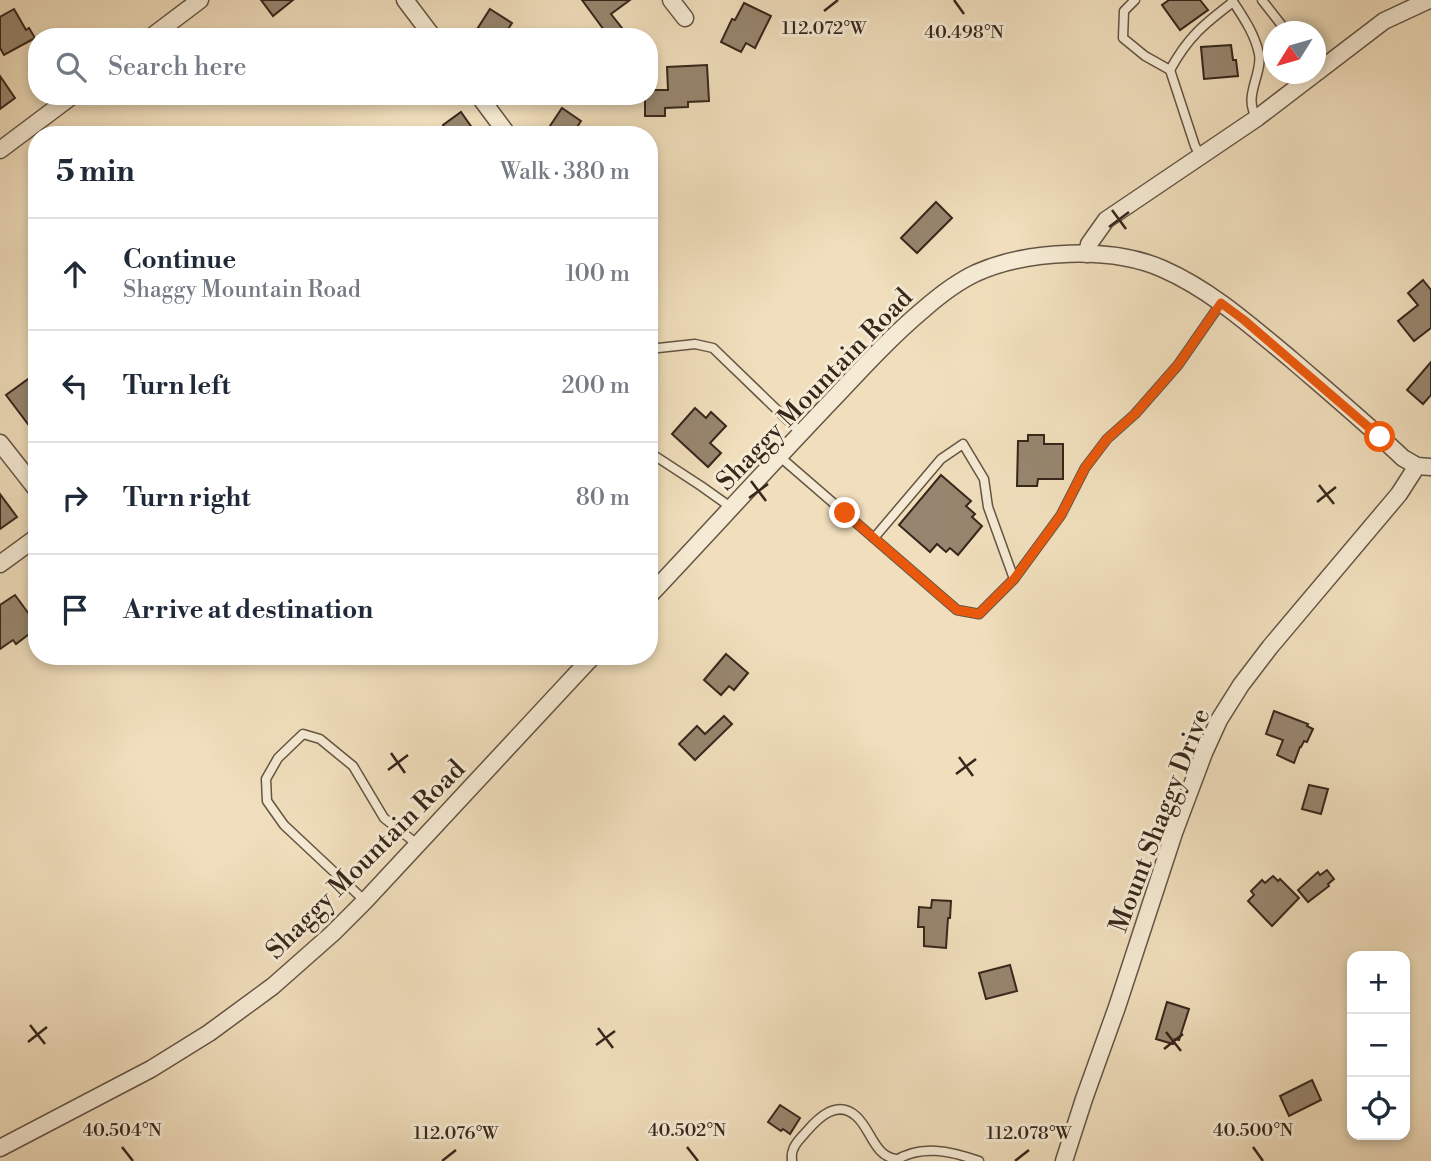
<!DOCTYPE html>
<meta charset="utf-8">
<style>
body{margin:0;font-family:"Libre Bodoni",serif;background:#f2f2f3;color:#1f2937}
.controls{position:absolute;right:21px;bottom:21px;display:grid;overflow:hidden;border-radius:14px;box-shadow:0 4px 10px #0003}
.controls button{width:63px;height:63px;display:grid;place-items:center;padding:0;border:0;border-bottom:2px solid #e0e1e3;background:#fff;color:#1f2937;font:35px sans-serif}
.compass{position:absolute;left:1263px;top:21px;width:63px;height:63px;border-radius:50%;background:#fff;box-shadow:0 4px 10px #0003;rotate:233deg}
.stop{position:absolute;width:21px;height:21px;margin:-16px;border:5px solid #ea580c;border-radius:50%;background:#fff}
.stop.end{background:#ea580c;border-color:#fff;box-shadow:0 2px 7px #0008}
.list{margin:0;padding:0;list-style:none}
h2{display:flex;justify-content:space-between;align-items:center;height:91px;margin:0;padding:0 28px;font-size:30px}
h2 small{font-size:23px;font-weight:400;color:#747a83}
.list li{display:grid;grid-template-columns:46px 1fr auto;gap:21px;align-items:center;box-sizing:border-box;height:112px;padding:0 28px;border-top:2px solid #e0e1e3}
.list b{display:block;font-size:26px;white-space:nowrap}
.list p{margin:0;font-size:23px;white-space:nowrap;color:#747a83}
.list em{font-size:23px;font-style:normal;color:#747a83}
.icon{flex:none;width:38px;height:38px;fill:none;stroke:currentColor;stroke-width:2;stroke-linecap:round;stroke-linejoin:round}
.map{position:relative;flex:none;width:1431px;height:1161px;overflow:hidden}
.search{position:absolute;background:#fff;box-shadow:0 4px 10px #0003;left:28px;top:28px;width:630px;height:77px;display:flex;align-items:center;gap:18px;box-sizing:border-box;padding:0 24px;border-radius:28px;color:#747a83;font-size:26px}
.panel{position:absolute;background:#fff;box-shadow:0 4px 10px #0003;left:28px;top:126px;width:630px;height:539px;border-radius:28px}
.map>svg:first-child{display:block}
</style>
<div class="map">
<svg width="1431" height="1161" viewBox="0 0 1431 1161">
<rect width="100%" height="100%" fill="#f0debc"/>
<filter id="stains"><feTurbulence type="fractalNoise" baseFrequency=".00286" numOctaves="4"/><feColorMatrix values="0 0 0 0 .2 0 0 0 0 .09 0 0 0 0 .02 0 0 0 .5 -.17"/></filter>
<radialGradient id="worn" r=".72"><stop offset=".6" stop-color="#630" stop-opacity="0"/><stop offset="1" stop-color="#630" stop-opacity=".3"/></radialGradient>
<g fill="#97866f" stroke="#36261b" stroke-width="2">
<polygon points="261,0 293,0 273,16"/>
<polygon points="582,0 630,0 611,14 629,37 595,37 604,30"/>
<polygon points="1169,0 1200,0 1208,10 1180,30 1162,5"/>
<polygon points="744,3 771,16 755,48 746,43 741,52 721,42 732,19 735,20"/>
<polygon points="14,9 26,30 29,28 35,38 4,55 0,48 0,17"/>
<polygon points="490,9 512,23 503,37 472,37"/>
<polygon points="1231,45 1233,60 1236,60 1238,76 1204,79 1201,47"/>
<polygon points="707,65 709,101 688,102 688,107 665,108 665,116 645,116 645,96 649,96 649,90 668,90 667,67"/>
<polygon points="0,76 15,98 0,109"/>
<polygon points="562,108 581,121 572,135 544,135"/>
<polygon points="461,112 473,129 466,135 450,135 443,125"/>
<polygon points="936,202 952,218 917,253 901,238"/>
<polygon points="1423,280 1431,290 1431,328 1414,341 1398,321 1418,305 1408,293"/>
<polygon points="1431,362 1431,395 1423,404 1407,390"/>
<polygon points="31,377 37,385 37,436 6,395"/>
<polygon points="695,408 706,418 711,412 726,426 710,443 721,453 708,467 672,434"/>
<polygon points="1028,435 1044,435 1044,444 1063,444 1063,479 1038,479 1037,486 1017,486 1018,441 1028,441"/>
<polygon points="941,475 971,501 966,506 975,514 972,517 982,526 958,555 950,548 946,552 937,544 930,552 899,525"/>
<polygon points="0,494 17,517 0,529"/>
<polygon points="15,595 37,625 37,628 16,644 13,640 0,649 0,605"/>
<polygon points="726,654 748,673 734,690 729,686 721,695 704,680"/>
<polygon points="1274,711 1308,724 1307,726 1313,729 1307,742 1304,741 1301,747 1300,747 1294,763 1277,755 1283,740 1266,734"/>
<polygon points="724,716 732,724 695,760 679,744 697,726 705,734"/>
<polygon points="1309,785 1328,789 1321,814 1302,809"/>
<polygon points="1327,870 1334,879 1328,884 1329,886 1308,902 1298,890 1318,872 1320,875"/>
<polygon points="1273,876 1278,881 1280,879 1299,898 1272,926 1248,901 1254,895 1251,891 1262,880 1265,883"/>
<polygon points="932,900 951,901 950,918 948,918 946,948 924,946 924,927 918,927 919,907 931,908"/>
<polygon points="1010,965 1017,991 986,999 979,973"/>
<polygon points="1167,1002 1189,1009 1179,1040 1175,1039 1173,1044 1156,1039"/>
<polygon points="1312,1080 1321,1100 1289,1116 1280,1096"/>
<polygon points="780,1105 800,1118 790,1134 783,1129 781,1131 768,1122"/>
</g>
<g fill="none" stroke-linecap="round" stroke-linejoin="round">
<g stroke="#645443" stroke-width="11">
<g id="lane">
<polyline points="1135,0 1124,11 1123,38 1145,56 1170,70 1195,146 1201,157"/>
<path d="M1232 0C1243 17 1255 34 1259 54 1263 74 1242 97 1257 118"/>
<polyline points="1262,0 1287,32"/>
<path d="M1170 70C1188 37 1204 24 1233 2"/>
<polyline points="649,349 695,344 713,348 801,433"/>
<polyline points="649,452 701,486 732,508"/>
<polyline points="779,456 957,610 979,614 1014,579 1061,515 1085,468 1107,439 1135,414 1178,365 1221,303"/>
<polyline points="874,538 941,459 963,444 984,479 988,507 1014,579"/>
<polyline points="365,901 284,825 267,801 266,779 278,758 303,734 320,739 353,766 384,818 417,844"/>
<path d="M792 1161C792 1157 791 1154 793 1150 795 1143 801 1138 806 1132 818 1118 837 1099 856 1116 871 1129 874 1156 896 1159"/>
<path d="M895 1161C920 1144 951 1151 979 1161"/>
</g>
</g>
<g stroke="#645443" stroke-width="19">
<g id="street">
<polyline points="405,0 433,37"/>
<polyline points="671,0 685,18"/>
<polyline points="151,37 200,0"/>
<polyline points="479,96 508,135"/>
<polyline points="0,150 72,96"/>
<polyline points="1087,254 1089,244 1106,220 1257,118 1384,21 1429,0"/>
<polyline points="0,443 37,490"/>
<polyline points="0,564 37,537"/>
<path d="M649 596C712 529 774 461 837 395 865 365 893 335 924 309 940 295 957 282 976 273 1028 250 1111 246 1163 269 1211 290 1251 326 1292 360 1329 392 1367 424 1403 458L1417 466 1431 467"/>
<polyline points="0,1148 151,1069 209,1033 273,986 333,933 365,901 593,656"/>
<polyline points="1064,1161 1084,1099 1117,1007 1174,833 1204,753 1219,720 1241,685 1270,647 1399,494 1417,466"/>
</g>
</g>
<use href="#lane" stroke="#f5ead3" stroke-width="8"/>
<use href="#street" stroke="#f5ead3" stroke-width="16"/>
</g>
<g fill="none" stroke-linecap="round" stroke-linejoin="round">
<polyline stroke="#ea580c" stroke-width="9" points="845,513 957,610 979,614 1014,579 1061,515 1085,468 1107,439 1135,414 1178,365 1221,303 1244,320 1380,437"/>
</g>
<path fill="none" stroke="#36261b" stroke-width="2.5" d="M954 0 964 14M824 11 838 0M1112 210 1126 229M1109 227 1129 212M751 481 766 501M1319 485 1334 504M749 498 768 484M1317 502 1336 487M391 753 405 773M959 757 973 776M388 770 408 755M956 774 976 759M30 1025 45 1044M598 1028 613 1048M1166 1032 1181 1051M28 1042 47 1027M596 1045 615 1031M1164 1049 1183 1034M122 1147 133 1161M687 1147 698 1161M1253 1147 1263 1161M442 1161 456 1150M1015 1161 1029 1150"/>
<g text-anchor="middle" stroke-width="6" stroke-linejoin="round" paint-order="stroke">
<g font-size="26" fill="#36261b" stroke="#f5ead3">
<text transform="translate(814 389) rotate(-46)" y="9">Shaggy Mountain Road</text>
<text transform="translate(1159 820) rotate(-69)" y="9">Mount Shaggy Drive</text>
<text transform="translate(365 859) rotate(-45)" y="9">Shaggy Mountain Road</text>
</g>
</g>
<g font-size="18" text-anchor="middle" fill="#36261b" stroke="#f5ead3" stroke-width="6" stroke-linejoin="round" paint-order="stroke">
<text x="824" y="34">112.072°W</text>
<text x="964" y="38">40.498°N</text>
<text x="122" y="1136">40.504°N</text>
<text x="687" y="1136">40.502°N</text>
<text x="1253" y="1136">40.500°N</text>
<text x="456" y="1139">112.076°W</text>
<text x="1029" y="1139">112.078°W</text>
</g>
<rect width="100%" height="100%" filter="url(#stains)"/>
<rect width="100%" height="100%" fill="url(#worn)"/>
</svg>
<div class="controls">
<button>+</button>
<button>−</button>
<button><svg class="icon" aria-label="locate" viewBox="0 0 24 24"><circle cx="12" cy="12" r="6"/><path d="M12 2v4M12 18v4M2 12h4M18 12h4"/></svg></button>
</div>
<svg class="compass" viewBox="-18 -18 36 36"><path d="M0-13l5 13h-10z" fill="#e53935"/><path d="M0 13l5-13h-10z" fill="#747a83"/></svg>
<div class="stop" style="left:1380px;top:437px"></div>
<div class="stop end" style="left:845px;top:513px"></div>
<div class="search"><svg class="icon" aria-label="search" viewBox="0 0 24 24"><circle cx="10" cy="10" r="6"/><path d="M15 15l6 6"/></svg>Search here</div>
<section class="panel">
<h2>5 min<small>Walk · 380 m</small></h2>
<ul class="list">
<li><svg class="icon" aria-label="ahead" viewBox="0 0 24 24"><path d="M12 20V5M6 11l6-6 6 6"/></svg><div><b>Continue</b><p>Shaggy Mountain Road</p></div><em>100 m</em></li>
<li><svg class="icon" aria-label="left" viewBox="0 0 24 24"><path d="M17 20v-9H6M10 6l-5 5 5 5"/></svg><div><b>Turn left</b></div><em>200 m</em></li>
<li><svg class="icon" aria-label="right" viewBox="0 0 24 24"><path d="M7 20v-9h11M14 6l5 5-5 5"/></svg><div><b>Turn right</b></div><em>80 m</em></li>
<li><svg class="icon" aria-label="arrive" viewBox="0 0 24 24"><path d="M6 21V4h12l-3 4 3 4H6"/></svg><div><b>Arrive at destination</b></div></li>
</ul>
</section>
</div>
